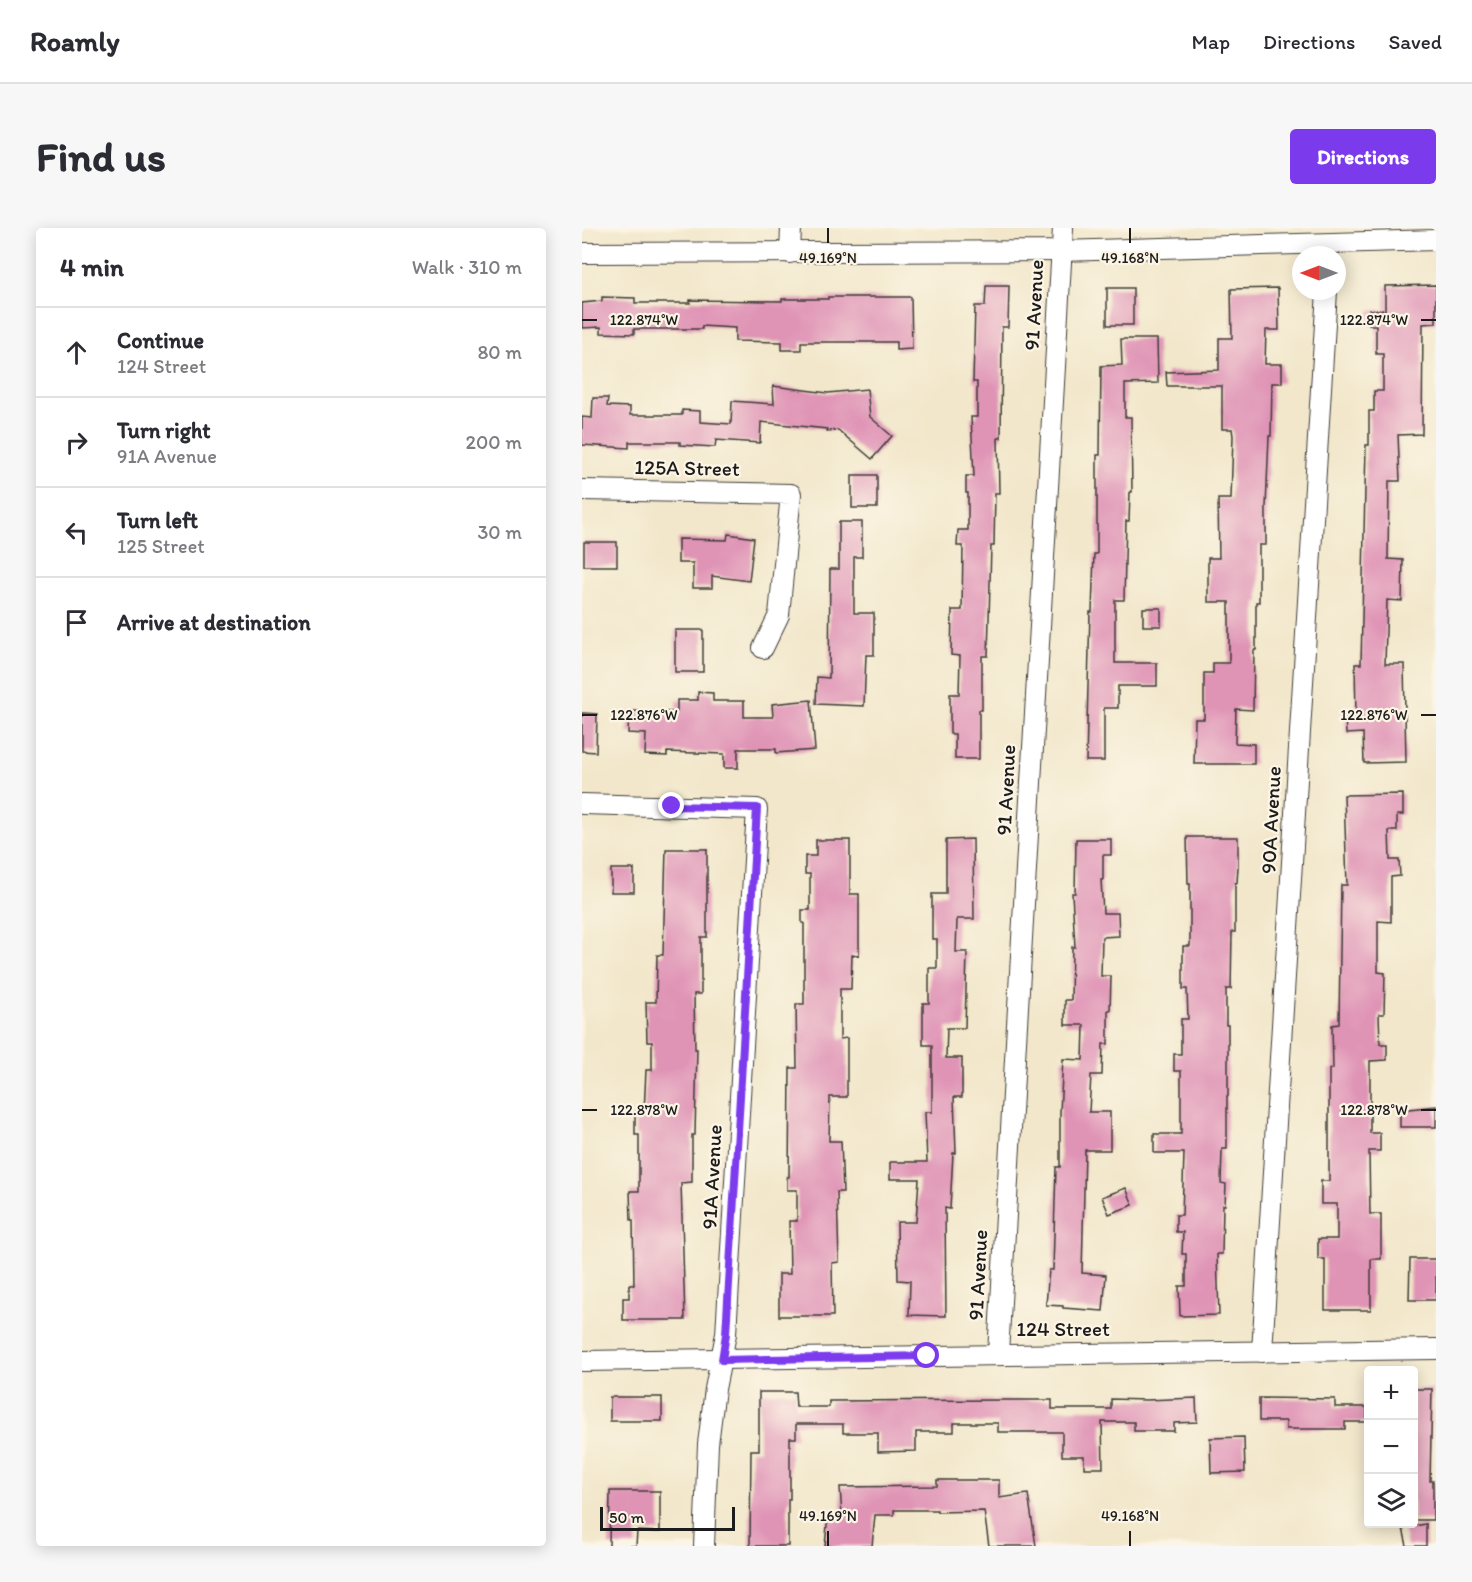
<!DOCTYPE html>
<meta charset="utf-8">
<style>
body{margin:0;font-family:Itim,sans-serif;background:#f7f7f7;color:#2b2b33}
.controls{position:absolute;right:18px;bottom:18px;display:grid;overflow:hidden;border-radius:6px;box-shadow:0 3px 15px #0003}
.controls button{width:54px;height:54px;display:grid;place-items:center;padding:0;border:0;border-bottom:2px solid #e1e1e2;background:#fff;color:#2b2b33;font:30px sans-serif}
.compass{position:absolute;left:710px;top:18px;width:54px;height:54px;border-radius:50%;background:#fff;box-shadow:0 3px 15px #0003;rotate:270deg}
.scale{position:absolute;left:18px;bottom:15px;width:135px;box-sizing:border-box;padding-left:6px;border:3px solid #1c1c1c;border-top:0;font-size:16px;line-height:21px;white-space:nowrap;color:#1c1c1c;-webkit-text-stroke:4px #fcf5e5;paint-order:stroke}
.stop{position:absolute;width:18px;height:18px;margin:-14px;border:4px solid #7c3aed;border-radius:50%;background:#fff}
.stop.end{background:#7c3aed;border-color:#fff;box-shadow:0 2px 6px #0008}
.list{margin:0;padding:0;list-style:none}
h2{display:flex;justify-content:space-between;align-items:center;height:78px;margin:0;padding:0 24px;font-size:26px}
h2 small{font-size:20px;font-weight:400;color:#7c7c81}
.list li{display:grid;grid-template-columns:39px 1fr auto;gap:18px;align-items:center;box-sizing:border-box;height:90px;padding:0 24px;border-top:2px solid #e1e1e2}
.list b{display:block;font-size:22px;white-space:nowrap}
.list p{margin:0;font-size:20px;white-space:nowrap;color:#7c7c81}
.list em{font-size:20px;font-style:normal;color:#7c7c81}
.icon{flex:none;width:33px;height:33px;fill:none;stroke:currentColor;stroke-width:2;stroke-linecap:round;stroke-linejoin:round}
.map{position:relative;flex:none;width:854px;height:1318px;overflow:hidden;border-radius:6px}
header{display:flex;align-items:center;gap:36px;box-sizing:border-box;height:84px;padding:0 30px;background:#fff;border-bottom:2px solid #e1e1e2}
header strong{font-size:28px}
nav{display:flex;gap:33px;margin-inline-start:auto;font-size:21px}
.intro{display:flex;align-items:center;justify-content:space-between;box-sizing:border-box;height:144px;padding:0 36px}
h1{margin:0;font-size:42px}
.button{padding:15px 27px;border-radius:6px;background:#7c3aed;color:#fff;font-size:21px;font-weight:700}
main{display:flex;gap:36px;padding:0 36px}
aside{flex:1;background:#fff;border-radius:6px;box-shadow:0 3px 15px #0003}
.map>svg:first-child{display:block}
</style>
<header>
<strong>Roamly</strong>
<nav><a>Map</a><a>Directions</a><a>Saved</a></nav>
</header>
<div class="intro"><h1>Find us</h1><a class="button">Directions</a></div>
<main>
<aside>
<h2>4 min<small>Walk · 310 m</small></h2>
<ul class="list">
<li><svg class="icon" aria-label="ahead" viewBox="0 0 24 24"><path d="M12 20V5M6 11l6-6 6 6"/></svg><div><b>Continue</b><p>124 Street</p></div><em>80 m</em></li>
<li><svg class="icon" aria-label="right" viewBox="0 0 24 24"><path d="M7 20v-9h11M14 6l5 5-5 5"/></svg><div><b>Turn right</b><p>91A Avenue</p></div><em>200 m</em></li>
<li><svg class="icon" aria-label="left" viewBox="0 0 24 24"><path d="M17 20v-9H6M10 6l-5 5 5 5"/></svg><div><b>Turn left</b><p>125 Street</p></div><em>30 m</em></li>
<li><svg class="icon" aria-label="arrive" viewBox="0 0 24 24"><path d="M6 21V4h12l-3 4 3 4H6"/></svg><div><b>Arrive at destination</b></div></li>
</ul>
</aside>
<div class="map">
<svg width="854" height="1318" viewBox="0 0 854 1318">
<rect width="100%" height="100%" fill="#fcf5e5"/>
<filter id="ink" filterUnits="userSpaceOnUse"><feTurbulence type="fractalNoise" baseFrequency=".0167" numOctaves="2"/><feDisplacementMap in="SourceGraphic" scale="12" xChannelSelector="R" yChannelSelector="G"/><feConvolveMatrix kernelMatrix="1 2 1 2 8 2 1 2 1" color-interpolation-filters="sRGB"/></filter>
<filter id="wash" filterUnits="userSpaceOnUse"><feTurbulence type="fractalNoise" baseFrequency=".008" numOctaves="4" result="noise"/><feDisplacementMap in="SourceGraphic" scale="24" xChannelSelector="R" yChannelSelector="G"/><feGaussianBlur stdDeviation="1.35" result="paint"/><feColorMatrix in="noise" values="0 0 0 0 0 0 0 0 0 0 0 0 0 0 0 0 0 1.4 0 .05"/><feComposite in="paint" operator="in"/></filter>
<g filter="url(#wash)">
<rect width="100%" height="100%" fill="#f2e7cb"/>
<g id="blocks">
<g fill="#df93b5">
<polygon points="854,57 854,95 841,96 840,206 816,207 818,253 807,253 806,331 821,332 820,373 805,372 803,436 822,436 824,534 782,535 781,505 764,506 763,489 774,489 773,436 779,436 784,217 787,217 787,183 792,183 792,163 801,163 801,126 794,126 794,97 787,97 787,82 803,82 803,58"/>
<polygon points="404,58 427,58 426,99 420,99 419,210 416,210 417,265 413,265 412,318 409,318 406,428 400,428 400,482 397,482 397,531 373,531 373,506 368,506 368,466 377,466 378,428 369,427 370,382 380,382 381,318 375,318 376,302 386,302 386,265 384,265 384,248 392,248 389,189 395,189 395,154 391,154 393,78 403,78"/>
<rect x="525" y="60" width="26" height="37"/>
<polygon points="696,60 697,102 684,102 683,136 700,136 700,155 690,155 689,208 687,208 684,279 684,317 677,317 677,374 674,374 674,422 672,422 671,482 654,481 653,515 672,516 672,536 612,536 613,491 622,491 622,445 631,445 631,435 647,435 647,374 626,374 626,330 637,330 636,271 649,271 651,208 650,201 640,201 640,158 585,158 584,144 637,142 637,110 650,110 649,61"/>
<polygon points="20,69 53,70 53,75 108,75 108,72 200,73 200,71 246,71 246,69 329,69 330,121 314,122 314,114 219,114 219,122 200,122 200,114 153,113 153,100 120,98 120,101 52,101 52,106 19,105 19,99 0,100 0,75 20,73"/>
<polygon points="539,111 575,111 576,155 543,156 543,189 549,189 550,264 548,264 547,293 544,293 542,372 533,372 533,435 575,435 575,458 536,458 536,480 522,480 522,533 504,533 508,384 510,384 512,326 515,326 515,227 518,227 519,138 540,137"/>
<polygon points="191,158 246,165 285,161 288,189 310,208 290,231 256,202 245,203 245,201 179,194 178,215 134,212 133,219 98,217 98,214 47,214 47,220 0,217 0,189 10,190 11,170 26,170 25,178 48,179 48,187 100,187 100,182 118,183 118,194 149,196 150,173 192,176"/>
<rect x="270" y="247" width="25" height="33"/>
<polygon points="257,294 280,294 280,329 272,329 272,385 292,385 292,427 284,427 282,478 234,476 235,449 247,450 248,341 257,341"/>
<polygon points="146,306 172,310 167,353 130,348 130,360 111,360 111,335 96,335 96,311 145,312"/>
<rect x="2" y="314" width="33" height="24"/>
<rect x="561" y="380" width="18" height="18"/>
<rect x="93" y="402" width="28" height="42"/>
<polygon points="116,464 131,465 131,473 162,473 162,489 191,489 190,476 229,472 233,522 194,525 194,521 156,521 156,540 142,540 142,526 85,524 85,528 63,527 64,506 46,505 47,483 95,484 95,472 116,472"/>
<polygon points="0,485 15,486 14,524 0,523"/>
<polygon points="821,566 821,587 815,587 815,603 807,603 808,632 817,632 818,648 809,649 809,694 796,693 796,744 803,745 802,786 797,786 798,816 805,816 805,832 788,833 788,905 798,905 798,923 787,923 788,986 799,986 799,1031 789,1031 789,1082 743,1082 743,1031 736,1031 736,1011 755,1011 755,976 739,976 739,953 747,953 747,841 751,841 750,797 757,796 759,657 765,657 762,567"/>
<polygon points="605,609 656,609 656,639 655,655 653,655 653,704 650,704 649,761 644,761 644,797 646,797 646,868 645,868 645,921 640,921 639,955 644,956 643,977 641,977 640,1026 635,1026 637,1087 598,1088 597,1058 604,1058 604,1026 600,1026 601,1004 594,1004 594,987 600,987 602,925 572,925 572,906 599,906 599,843 592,843 592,826 599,826 599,791 606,791 605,761 601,761 601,718 608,718 608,656 606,656"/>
<polygon points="391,611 392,691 375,691 374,724 385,724 383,800 365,800 364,830 380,830 380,869 372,869 374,925 371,925 368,981 363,980 364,1088 327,1087 328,1053 316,1052 315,994 334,994 337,951 308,951 308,934 345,934 343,884 350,884 350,817 341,817 341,775 347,775 347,740 355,740 355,711 350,711 350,666 364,666 364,612"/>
<polygon points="494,611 529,611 529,627 521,627 521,652 519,652 521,685 536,685 537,708 520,709 519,748 529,748 528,782 526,782 526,816 521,816 520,847 509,847 507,884 528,884 528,922 503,922 500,1045 524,1047 521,1083 481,1080 481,1078 464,1077 467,1042 471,1042 474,939 478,939 478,884 481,831 501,832 502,797 483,797 483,772 489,772 490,719 493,719 490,665 493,665"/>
<polygon points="234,612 268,612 268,666 277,666 277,728 270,727 269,761 258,761 258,811 265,810 265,869 248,869 247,913 259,913 261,964 255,964 257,1034 250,1035 251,1088 197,1088 197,1046 208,1046 207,993 215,993 215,962 205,962 205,949 207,949 208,840 215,840 214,776 222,776 222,695 220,695 220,682 228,682 228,646 223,646 223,628 234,628"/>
<polygon points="84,621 125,621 125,709 119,709 119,766 112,766 113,821 115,821 113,907 110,907 110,954 99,955 103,1092 41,1092 41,1070 47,1070 47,1057 52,1057 51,992 49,992 48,963 57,963 57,907 53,907 53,884 62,884 64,842 70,842 70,814 65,814 64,774 74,774 75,727 81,727"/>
<rect x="29" y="641" width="23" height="23"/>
<polygon points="854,878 854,899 818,899 818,882"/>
<polygon points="544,960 551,977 527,986 520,969"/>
<polygon points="828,1031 854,1031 854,1072 827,1072"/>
<polygon points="831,1161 850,1161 848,1253 851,1253 851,1292 831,1292"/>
<polygon points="177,1164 213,1164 214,1179 247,1179 247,1173 422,1172 470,1172 470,1181 529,1181 529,1171 564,1172 614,1170 615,1194 592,1195 592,1203 552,1203 552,1194 520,1194 521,1240 502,1240 502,1228 480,1228 480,1204 416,1204 416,1195 372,1195 372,1204 334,1204 334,1223 296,1224 296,1205 261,1205 261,1196 214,1196 214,1210 208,1210 208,1271 206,1271 206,1318 168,1318 169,1222 177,1222"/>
<rect x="28" y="1169" width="52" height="24"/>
<polygon points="677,1170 753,1171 753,1179 785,1179 785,1194 763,1194 763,1201 704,1201 704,1193 677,1193"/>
<polygon points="662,1209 663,1244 629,1245 628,1210"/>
<polygon points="355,1252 417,1252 417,1270 446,1266 454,1318 407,1318 402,1283 355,1284 355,1282 312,1282 312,1287 293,1287 290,1318 243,1318 246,1287 260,1288 258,1259 355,1258"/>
<polygon points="28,1263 78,1263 78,1304 55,1303 54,1318 27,1318"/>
<polygon points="844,1296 844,1318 825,1318 821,1300"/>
</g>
</g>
</g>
<g filter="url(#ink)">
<use href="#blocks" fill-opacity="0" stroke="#3c3a36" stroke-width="1.5"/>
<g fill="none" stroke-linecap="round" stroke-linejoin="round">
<g stroke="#3c3a36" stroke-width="22">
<g id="minor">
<polyline points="0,25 479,23 854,12"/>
<polyline points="208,25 209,0"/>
<polyline points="0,262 209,266 197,387 181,420"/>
<polyline points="0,576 175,581 144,1106 133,1161 126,1216 122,1318"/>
<polyline points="680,1124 745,63"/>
<polyline points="416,1126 481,0"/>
<polyline points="0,1133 854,1121"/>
</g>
</g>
<use href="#minor" stroke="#fff" stroke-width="20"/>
</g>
</g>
<g fill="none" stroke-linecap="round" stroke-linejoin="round" filter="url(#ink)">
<polyline stroke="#7c3aed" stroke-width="8" points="90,578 175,580 144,1106 140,1132 345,1128"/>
</g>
<path fill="none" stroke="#1c1c1c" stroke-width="2" d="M246 0V15M548 0V15M0 92H15M839 92H854M0 487H15M839 487H854M0 882H15M839 882H854M246 1303V1318M548 1303V1318"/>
<g text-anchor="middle" stroke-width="4.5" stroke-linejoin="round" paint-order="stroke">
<g font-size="21" fill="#1c1c1c" stroke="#fcf5e5">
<text transform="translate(452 77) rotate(-87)" y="7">91 Avenue</text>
<text transform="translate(105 240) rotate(1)" y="7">125A Street</text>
<text transform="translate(424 562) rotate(-87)" y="7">91 Avenue</text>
<text transform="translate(689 592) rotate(-87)" y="7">90A Avenue</text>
<text transform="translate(130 949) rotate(-87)" y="7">91A Avenue</text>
<text transform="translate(396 1047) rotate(-87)" y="7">91 Avenue</text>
<text x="481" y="1108">124 Street</text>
</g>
</g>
<g font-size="15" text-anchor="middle" fill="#1c1c1c" stroke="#fcf5e5" stroke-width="4.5" stroke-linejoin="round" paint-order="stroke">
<text x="246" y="35">49.169°N</text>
<text x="548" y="35">49.168°N</text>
<text x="792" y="97">122.874°W</text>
<text x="62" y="97">122.874°W</text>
<text x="792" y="492">122.876°W</text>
<text x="62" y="492">122.876°W</text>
<text x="62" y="887">122.878°W</text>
<text x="792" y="887">122.878°W</text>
<text x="246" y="1293">49.169°N</text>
<text x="548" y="1293">49.168°N</text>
</g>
</svg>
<div class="controls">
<button>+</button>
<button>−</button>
<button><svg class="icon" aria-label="layers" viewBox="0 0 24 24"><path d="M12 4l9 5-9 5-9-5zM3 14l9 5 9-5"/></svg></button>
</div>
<svg class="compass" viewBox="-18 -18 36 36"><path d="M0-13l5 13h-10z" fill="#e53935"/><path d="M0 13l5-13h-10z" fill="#7c7c81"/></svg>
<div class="scale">50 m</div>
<div class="stop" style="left:345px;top:1128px"></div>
<div class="stop end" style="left:90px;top:578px"></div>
</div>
</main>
